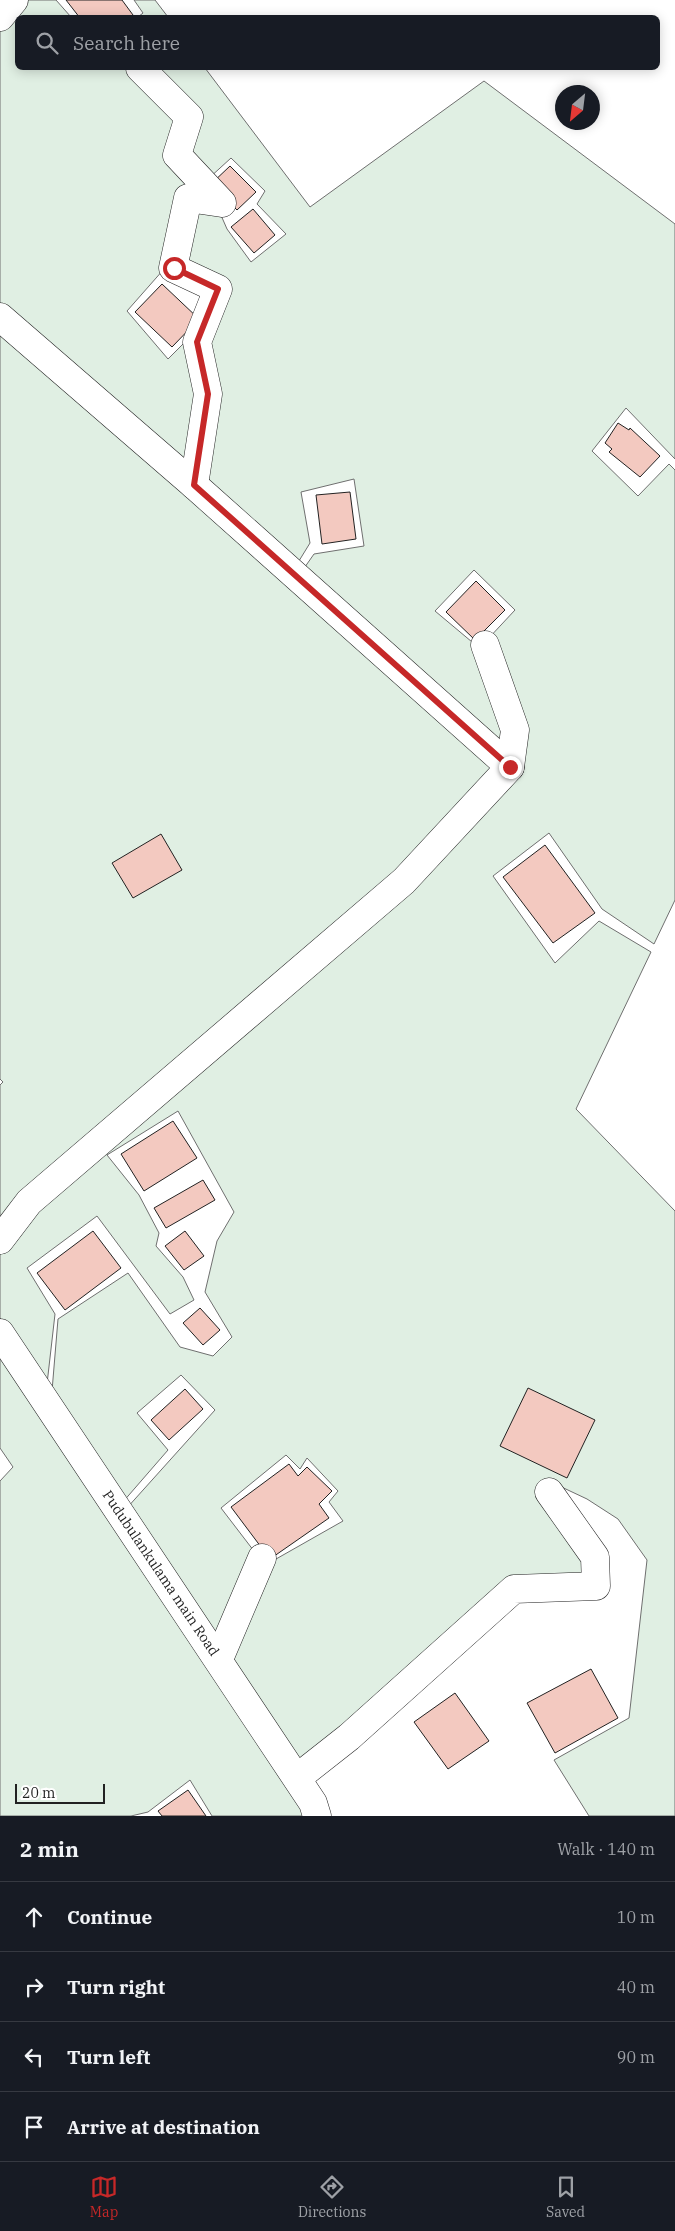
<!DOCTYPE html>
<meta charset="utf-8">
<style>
body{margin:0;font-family:"IBM Plex Serif",serif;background:#20242c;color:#f1f3f6}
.compass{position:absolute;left:555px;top:85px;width:45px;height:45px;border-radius:50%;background:#171b24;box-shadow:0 2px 12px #0003;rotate:208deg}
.scale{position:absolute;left:15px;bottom:12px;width:90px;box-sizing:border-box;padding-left:5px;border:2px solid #222;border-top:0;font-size:14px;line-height:18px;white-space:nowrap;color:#222;-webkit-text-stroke:4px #fff;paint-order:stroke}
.stop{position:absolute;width:15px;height:15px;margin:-11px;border:4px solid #c62828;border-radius:50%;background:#fff}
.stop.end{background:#c62828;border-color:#fff;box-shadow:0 1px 5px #0008}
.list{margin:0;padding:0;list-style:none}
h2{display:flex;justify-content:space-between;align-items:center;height:65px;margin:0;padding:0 20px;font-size:21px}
h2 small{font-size:16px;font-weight:400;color:#9ea1a6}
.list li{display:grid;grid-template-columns:32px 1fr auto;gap:15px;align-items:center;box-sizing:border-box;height:70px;padding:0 20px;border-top:1px solid #363941}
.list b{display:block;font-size:19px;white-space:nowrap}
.list em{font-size:16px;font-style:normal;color:#9ea1a6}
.icon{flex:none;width:28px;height:28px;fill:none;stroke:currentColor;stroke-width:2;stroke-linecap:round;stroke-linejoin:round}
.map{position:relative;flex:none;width:675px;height:1816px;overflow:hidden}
.search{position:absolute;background:#171b24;box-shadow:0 2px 12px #0003;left:15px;right:15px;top:15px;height:55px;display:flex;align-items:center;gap:12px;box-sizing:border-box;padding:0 18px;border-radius:8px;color:#9ea1a6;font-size:19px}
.sheet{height:345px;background:#171b24}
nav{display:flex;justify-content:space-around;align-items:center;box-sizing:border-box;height:70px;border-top:1px solid #363941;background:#171b24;font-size:14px;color:#9ea1a6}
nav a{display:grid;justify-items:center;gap:2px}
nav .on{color:#c62828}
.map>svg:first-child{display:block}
</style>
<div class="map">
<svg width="675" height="1816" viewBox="0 0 675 1816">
<rect width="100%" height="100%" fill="#fff"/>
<g fill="#e0efe3" stroke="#6f6f6f">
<polygon points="22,0 56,0 71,17 18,18 18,68 132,68 182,120 172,158 210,194 164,269 127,311 168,359 192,335 201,391 192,477 0,311 0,26"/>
<polygon points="134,0 155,0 168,17 138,17 143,13"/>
<polygon points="145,68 205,68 310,207 484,81 675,224 675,459 626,408 592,451 638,496 669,464 675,470 675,900 654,944 602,909 549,833 493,876 555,963 599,921 651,952 576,1109 675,1211 675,1816 589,1816 554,1760 629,1718 647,1560 618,1519 587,1499 553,1483 542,1491 588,1556 589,1579 512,1582 397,1692 297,1771 224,1658 269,1563 343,1521 329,1502 338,1491 307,1458 300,1469 286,1455 221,1508 257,1555 219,1648 126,1509 215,1410 181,1375 137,1413 168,1450 122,1503 52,1391 58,1319 128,1273 180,1347 213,1356 232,1337 205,1292 217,1241 234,1212 178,1111 107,1155 139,1195 159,1233 156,1246 183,1277 194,1300 170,1314 97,1216 27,1268 55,1314 47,1384 0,1318 0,1248 32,1205 152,1102 264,1015 412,882 515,771 521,731 487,640 515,610 474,570 435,611 478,647 510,731 506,757 300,574 314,554 364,546 354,479 301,492 310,543 294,569 200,484 213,394 206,343 226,289 180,265 192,204 220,213 227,229 251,262 286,234 257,204 265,191 231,158 208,179 183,154 195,115"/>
<polygon points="0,325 506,766 401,877 0,1234 0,1085 3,1082 0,1079"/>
<polygon points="0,1337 307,1816 212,1816 190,1780 148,1812 131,1816 0,1816 0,1481 13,1467 0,1448"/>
</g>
<g fill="#f3c9c0" stroke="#222">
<polygon points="66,0 122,0 133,15 130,18 80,18"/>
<polygon points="230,166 256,192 237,210 211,184"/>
<polygon points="253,209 275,235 254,253 231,227"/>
<polygon points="162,284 199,319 172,347 135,312"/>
<polygon points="618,423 629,430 630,428 660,456 640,477 609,452 612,449 605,443"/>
<polygon points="350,492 356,539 322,544 316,495"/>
<polygon points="476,581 505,610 475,640 446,612"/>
<polygon points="161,834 182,870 133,898 112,863"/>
<polygon points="545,845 595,913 553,943 503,877"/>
<polygon points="173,1121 197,1158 144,1191 121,1154"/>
<polygon points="203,1180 215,1200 166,1228 154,1208"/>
<polygon points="93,1231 121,1268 65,1310 37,1273"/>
<polygon points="185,1231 204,1256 184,1270 165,1246"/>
<polygon points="200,1308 220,1330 203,1345 183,1323"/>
<polygon points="528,1388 595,1420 567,1478 500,1446"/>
<polygon points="185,1389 203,1409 169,1440 151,1420"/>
<polygon points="289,1464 298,1476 307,1467 332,1491 319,1504 329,1518 270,1559 231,1507"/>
<polygon points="591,1669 618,1718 555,1753 527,1703"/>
<polygon points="455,1693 489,1741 448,1769 414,1722"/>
<polygon points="188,1790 206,1816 162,1816 158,1811"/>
</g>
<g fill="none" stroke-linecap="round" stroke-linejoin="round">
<g stroke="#222" stroke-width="29">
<g id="street">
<polyline points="0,17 14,0"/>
<polyline points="140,68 189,117 177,155 222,203 188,198 173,268 218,289 197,342 208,394 194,485"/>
<polyline points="0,317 194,485 510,767 404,881 29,1202 0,1240"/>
<polyline points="485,645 515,730 510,767"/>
<polyline points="0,1333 313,1803 317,1816"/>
<polyline points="219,1659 262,1558"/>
<polyline points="297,1778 349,1737 514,1589 596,1586 595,1557 549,1492"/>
</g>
</g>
<use href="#street" stroke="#fff" stroke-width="28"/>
</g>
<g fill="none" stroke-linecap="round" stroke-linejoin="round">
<polyline stroke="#c62828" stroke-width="6" points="174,268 218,289 197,342 208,394 194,485 510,767"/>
</g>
<g text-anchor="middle" stroke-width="4" stroke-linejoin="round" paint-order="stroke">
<g font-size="14" fill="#222" stroke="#fff">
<text transform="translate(161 1573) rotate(56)" y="5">Pudubulankulama main Road</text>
</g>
</g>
</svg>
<svg class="compass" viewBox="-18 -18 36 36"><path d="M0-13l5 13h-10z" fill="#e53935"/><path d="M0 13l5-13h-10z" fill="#9ea1a6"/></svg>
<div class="scale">20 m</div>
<div class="stop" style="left:174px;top:268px"></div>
<div class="stop end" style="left:510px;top:767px"></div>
<div class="search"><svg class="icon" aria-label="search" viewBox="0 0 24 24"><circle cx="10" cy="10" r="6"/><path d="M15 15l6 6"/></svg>Search here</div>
</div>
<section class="sheet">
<h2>2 min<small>Walk · 140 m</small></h2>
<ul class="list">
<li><svg class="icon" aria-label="ahead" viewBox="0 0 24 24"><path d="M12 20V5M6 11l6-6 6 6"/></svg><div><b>Continue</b></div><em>10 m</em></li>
<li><svg class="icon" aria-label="right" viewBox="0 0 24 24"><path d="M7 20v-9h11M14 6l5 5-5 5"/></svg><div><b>Turn right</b></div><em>40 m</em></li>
<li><svg class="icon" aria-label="left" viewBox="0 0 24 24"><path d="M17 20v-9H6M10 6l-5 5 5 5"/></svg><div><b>Turn left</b></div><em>90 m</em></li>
<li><svg class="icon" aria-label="arrive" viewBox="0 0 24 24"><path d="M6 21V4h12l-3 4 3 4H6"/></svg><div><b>Arrive at destination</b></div></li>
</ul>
</section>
<nav>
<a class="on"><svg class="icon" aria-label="map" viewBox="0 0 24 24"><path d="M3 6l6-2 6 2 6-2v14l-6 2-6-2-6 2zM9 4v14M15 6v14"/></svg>Map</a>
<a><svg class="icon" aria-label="directions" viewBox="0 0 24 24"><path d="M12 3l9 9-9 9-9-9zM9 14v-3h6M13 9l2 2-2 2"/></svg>Directions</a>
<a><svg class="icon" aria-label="saved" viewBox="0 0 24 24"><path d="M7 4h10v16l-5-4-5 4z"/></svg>Saved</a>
</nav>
